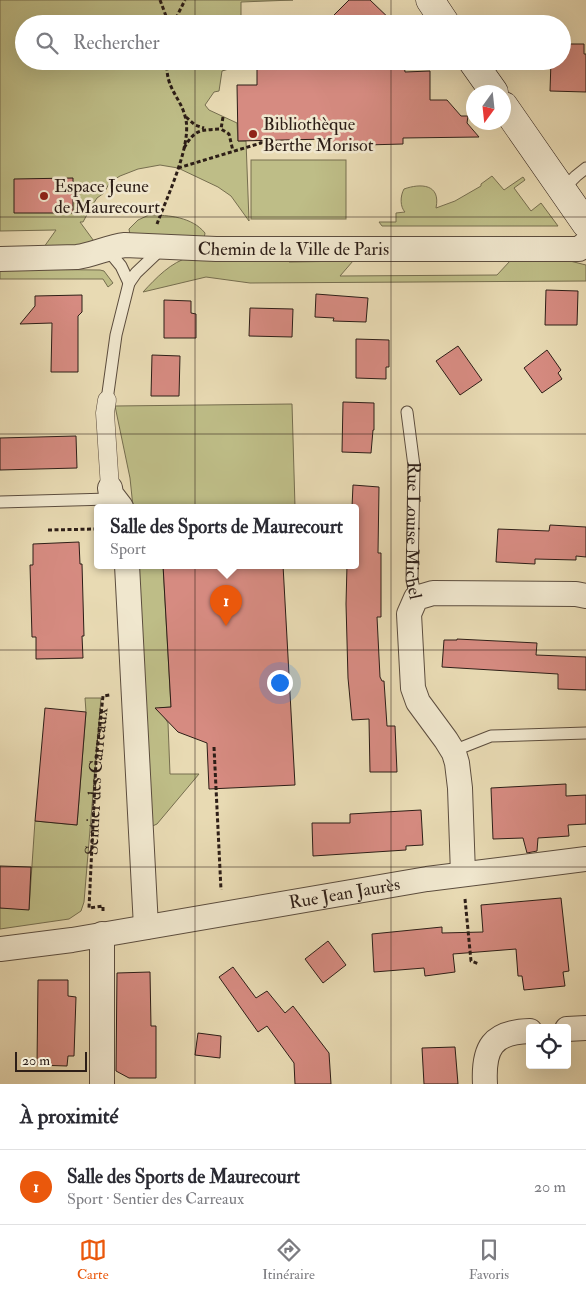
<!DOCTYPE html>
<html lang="fr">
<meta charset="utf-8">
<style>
body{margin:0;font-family:"IM FELL Double Pica",serif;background:#f7f7f7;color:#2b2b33}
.controls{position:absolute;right:15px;bottom:15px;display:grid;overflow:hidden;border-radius:5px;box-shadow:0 5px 20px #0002}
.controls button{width:45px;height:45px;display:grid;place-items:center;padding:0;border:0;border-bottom:1px solid #e1e1e2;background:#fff;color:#2b2b33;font:25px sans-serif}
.compass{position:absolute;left:466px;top:85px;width:45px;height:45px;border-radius:50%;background:#fff;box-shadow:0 5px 20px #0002;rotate:195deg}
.scale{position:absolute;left:15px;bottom:12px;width:72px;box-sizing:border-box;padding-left:5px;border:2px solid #2d1e17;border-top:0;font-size:14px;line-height:18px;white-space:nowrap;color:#2d1e17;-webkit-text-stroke:4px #f0e7ce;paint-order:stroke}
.you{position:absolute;left:279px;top:682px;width:18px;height:18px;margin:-12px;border:4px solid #fff;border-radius:50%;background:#1a73e8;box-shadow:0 0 0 8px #1a73e833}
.badge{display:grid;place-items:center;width:32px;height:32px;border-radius:50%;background:#ea580c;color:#fff;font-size:16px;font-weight:700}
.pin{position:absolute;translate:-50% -41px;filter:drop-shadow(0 1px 2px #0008)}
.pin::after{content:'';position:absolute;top:26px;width:18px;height:15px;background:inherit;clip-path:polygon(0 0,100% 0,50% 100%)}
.popup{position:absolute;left:94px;top:504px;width:265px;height:65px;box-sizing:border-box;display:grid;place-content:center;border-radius:5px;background:#fff;filter:drop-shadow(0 1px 4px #0005);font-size:16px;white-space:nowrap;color:#7c7c81}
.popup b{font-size:19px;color:#2b2b33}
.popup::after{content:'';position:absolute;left:50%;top:100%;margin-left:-10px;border:10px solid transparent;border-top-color:#fff}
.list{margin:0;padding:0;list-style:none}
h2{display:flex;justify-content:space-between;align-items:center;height:65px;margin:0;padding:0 20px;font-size:21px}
h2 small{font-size:16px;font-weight:400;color:#7c7c81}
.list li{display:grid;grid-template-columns:32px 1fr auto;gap:15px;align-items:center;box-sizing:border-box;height:75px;padding:0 20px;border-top:1px solid #e1e1e2}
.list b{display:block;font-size:19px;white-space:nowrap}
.list p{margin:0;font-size:16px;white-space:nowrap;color:#7c7c81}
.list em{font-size:16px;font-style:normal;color:#7c7c81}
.icon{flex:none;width:28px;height:28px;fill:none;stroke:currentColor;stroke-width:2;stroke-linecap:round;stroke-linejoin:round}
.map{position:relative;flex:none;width:586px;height:1084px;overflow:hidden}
.search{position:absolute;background:#fff;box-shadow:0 5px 20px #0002;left:15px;right:15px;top:15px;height:55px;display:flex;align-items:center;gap:12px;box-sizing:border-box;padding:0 18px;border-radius:28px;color:#7c7c81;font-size:19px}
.sheet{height:140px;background:#fff}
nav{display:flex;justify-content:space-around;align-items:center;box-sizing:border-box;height:70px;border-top:1px solid #e1e1e2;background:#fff;font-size:14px;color:#7c7c81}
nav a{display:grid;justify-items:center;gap:2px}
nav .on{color:#ea580c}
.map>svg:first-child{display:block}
</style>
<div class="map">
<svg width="586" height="1084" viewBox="0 0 586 1084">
<rect width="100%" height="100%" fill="#e8dab3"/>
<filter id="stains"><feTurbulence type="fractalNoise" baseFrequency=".004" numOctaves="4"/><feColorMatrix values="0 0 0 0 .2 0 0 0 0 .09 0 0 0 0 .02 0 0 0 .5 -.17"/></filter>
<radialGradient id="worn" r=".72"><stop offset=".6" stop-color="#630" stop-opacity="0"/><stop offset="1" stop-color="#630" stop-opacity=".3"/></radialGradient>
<g fill="#bebd87" stroke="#766e4f">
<polygon points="0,0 293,0 241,2 241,24 24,24 24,61 237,61 232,68 222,71 219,91 214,92 205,105 209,110 237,123 238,141 246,141 249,221 231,196 218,187 178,168 160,165 138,169 120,176 110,182 104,193 97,198 90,209 83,222 80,222 99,248 39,254 56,230 0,231"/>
<rect x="251" y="160" width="95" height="59"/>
<path d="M492 176 504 190 523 177 525 180 514 188 531 211 541 203 558 226H382L379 222H396V213L405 212C400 207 400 196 404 189 421 183 441 184 436 208L455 201 481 186V184Z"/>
<path d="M149 215C169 215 192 217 205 233L204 239 130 235 129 229 138 220Z"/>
<path d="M190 257 286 259 289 262 353 261 340 276 497 275 510 261H570L586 265V281L250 283 206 277 143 292C156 278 171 262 190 257Z"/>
<polygon points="0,269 100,270 104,271 113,283 108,287 103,279 0,279"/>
<polygon points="292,404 295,507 133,507 130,478 115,406"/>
<polygon points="136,565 163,565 171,707 159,708 168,723 170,774 199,774 157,824 148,828"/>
<polygon points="85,698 101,698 84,902 81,911 69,919 0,929 0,908 29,909 35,821 77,825 86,712"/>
</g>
<g fill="#d68b81" stroke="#2d1e17">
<polygon points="349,0 370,0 395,24 325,24"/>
<polygon points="562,44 584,44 584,54 586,54 586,92 550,91 551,61 562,61"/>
<polygon points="345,61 374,61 378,65 404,64 405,72 430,71 430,100 447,100 461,116 468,116 467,123 479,137 403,138 403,144 328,146 328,139 238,141 237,85 257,85 257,67 341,65"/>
<polygon points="73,178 73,213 14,213 14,179"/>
<polygon points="546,290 578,291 577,325 545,325"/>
<polygon points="316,294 368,298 366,322 333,321 334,318 315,317"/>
<polygon points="82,295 82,312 78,316 78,372 51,372 52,323 20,324 35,306 35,296"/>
<polygon points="164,300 191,301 191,313 196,314 196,338 164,338"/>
<polygon points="250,308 293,309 292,337 249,336"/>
<polygon points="356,339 389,340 389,367 386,367 386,379 356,378"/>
<polygon points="458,346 482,380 460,395 436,361"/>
<polygon points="547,350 561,370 558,373 562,379 542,393 524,368"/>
<polygon points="152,355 180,356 179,396 151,396"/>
<polygon points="343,402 374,403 374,430 373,430 371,453 342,452"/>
<polygon points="76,436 77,468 0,470 0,438"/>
<polygon points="353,485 379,487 378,553 381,553 381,617 377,617 380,677 382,681 384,681 387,726 395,726 397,772 370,772 369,719 352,720 348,678 346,604 347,565 355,565 355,507 352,507"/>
<polygon points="550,525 586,527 586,557 576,556 576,560 535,559 535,564 496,562 498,529 549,531"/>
<polygon points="79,542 80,564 82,564 84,636 82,636 83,658 36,659 36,637 32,637 30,565 33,565 33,544"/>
<polygon points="163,565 283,565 295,785 209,789 207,743 178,732 155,708 171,707"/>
<polygon points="457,639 537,643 536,655 586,657 586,690 558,689 558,674 442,667 444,640 457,640"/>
<polygon points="45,708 86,712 77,825 35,821"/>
<polygon points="566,784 566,796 586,795 586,824 568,825 569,836 538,838 537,851 527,853 523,838 493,839 491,788"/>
<polygon points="421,810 423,845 406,846 406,850 313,856 312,823 350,823 350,814"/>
<polygon points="0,866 31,867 29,910 0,908"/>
<polygon points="561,898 569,971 563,972 565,986 524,990 522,976 518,976 516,949 453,954 455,972 425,976 424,968 374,972 372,934 442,927 442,933 483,932 481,905"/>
<polygon points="328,941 346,965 323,983 305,959"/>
<polygon points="233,967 256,998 267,991 285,1013 293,1006 329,1053 331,1084 295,1084 294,1063 267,1026 258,1032 219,977"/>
<polygon points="150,972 151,1026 156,1026 156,1078 129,1078 116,1071 117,973"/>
<polygon points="38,980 68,980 68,996 76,997 74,1056 68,1056 67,1066 37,1065"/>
<polygon points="198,1033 221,1036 220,1058 195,1055"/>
<polygon points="455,1047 458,1084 424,1084 422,1048"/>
</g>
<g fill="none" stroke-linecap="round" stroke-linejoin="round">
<g stroke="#5c4d3e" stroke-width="13">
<g id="service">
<polyline points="562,190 576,176 586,168"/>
<polyline points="107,249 121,266 129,283 136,273 157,253 158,246"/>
<polyline points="107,400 116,335 129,283"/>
<path id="s2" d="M407 412 414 466 412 580 416 598"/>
<polyline points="0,502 109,499 115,500"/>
<polyline points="454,753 463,747 491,736 586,733"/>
</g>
</g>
<g stroke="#5c4d3e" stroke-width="19">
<polyline id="pedestrian" points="107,400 105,413 110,488"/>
</g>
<g stroke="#5c4d3e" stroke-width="26">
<g id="minor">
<path id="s3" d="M0 259 77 257C93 255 108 247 125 245L216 249H579L586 243"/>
<polyline points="110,488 111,494 121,507"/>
<polyline points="127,565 146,927"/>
<polyline points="463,874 460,788 457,763 454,753 446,740 418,702 413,688 409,614 416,598 433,593 576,594 586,596"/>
<path id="s4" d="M0 949 72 940 427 879 586 859"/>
<polyline points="567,1029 586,1028"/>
<polyline points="102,1084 102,934"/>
<path d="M485 1084C483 1048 492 1032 530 1031"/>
</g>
</g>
<g stroke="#2d1e17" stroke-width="29">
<g id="secondary">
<polyline points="430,0 446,24"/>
<polyline points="472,61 494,92"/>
<polyline points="504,106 586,224"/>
</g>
</g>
<g stroke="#2d1e17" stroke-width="3" stroke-dasharray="4 2.5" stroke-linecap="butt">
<polyline points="160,0 169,24"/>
<polyline points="173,24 185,0"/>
<polyline points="186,117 195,125 204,128"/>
<polyline points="223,117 221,129 229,134 233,151"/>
<path d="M184 148C195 129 200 130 221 129"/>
<polyline points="178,168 261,143 261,140"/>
<path d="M157 224C167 197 191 147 186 120 181 96 165 90 167 61"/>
<polyline points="48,530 97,529"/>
<polyline points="214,747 221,890"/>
<polyline points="465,899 471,961 479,964"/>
<path id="s1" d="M103 911V906L89 908 96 761 103 696 110 695"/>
</g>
<use href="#service" stroke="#f0e7ce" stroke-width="11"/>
<use href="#pedestrian" stroke="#f0e7ce" stroke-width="18"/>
<use href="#minor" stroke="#f0e7ce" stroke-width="24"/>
<use href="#secondary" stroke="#f0e7ce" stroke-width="28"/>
</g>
<path fill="none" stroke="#2d1e17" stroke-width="1" stroke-opacity="0.55" d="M195 0V24M391 0V24M195 61V1084M391 61V1084M0 217H586M0 434H586M0 650H586M0 867H586"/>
<g fill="#8f2418" stroke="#f0e7ce" stroke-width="2">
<circle cx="253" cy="134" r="5"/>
<circle cx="44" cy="196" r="5"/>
</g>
<g text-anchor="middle" stroke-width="5" stroke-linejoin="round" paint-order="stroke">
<g font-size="18" fill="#2d1e17" stroke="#f0e7ce" text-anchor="start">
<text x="263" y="130">Bibliothèque<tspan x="263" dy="21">Berthe Morisot</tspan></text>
<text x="54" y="192">Espace Jeune<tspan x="54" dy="21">de Maurecourt</tspan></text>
</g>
<g font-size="18" fill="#2d1e17" stroke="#f0e7ce">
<text dy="6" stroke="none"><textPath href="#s3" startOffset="295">Chemin de la Ville de Paris</textPath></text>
<text dy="6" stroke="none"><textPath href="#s2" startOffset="119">Rue Louise Michel</textPath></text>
<text dy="6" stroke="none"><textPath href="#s1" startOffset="146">Sentier des Carreaux</textPath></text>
<text dy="6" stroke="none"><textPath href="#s4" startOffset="349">Rue Jean Jaurès</textPath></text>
</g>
</g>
<rect width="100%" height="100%" filter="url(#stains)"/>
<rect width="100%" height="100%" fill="url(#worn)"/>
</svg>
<div class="controls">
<button><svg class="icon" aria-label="locate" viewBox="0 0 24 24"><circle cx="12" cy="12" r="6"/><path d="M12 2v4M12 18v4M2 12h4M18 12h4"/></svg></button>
</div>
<svg class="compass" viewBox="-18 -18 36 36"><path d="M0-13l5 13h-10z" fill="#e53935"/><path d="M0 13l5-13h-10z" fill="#7c7c81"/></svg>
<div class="scale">20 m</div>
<div class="you"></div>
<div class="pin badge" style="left:226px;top:626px">1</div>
<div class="popup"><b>Salle des Sports de Maurecourt</b>Sport</div>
<div class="search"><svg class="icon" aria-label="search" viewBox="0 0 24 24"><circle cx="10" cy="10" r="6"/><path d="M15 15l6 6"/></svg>Rechercher</div>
</div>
<section class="sheet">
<h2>À proximité<small></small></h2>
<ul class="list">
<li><span class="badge">1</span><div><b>Salle des Sports de Maurecourt</b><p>Sport · Sentier des Carreaux</p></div><em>20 m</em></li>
</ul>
</section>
<nav>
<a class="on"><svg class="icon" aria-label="map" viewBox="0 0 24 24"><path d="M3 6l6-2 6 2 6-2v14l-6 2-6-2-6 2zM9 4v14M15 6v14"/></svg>Carte</a>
<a><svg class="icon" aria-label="directions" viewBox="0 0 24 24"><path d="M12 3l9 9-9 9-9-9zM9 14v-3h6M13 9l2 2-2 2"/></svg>Itinéraire</a>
<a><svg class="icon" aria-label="saved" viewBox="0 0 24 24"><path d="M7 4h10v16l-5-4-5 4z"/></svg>Favoris</a>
</nav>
